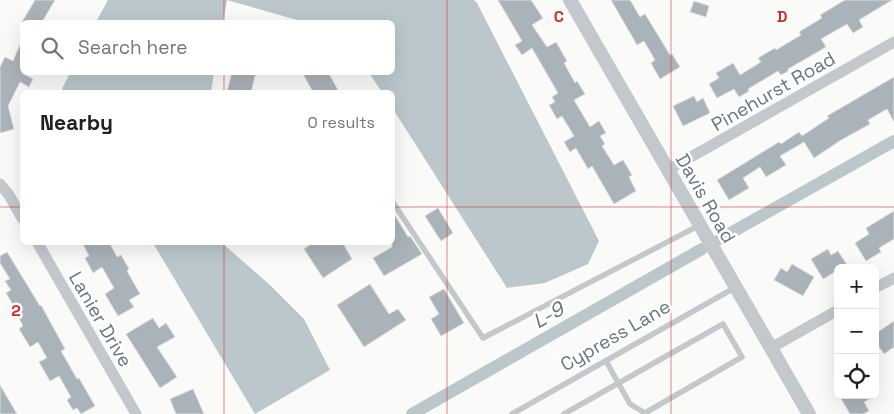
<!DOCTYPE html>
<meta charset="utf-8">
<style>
body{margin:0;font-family:"Space Grotesk",sans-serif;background:#f6f6f6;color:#202124}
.controls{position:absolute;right:15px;bottom:15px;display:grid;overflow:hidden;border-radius:8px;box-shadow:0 5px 20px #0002}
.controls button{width:45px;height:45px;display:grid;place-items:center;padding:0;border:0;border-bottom:1px solid #e0e0e0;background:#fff;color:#202124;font:25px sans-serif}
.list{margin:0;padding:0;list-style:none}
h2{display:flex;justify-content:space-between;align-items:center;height:65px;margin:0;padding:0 20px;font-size:21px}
h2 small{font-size:16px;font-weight:400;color:#757577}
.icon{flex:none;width:28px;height:28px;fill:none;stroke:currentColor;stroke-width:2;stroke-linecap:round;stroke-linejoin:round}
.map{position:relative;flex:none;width:894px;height:414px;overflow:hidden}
.search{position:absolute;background:#fff;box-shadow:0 5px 20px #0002;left:20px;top:20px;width:375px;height:55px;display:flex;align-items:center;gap:12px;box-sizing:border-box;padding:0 18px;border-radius:8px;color:#757577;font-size:19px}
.panel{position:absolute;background:#fff;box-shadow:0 5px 20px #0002;left:20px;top:90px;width:375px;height:155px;border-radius:8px}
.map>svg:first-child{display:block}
</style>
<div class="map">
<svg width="894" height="414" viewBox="0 0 894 414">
<rect width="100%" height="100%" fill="#fafaf8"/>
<g fill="#bbc7cb">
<polygon points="108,0 474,0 477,3 599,241 588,264 545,283 507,288 393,109 392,92 382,92 369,73 392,72 392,22 304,22 227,0 223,22 96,22"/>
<polygon points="70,73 70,72 214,73 211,92 64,92 62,89"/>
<polygon points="153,243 222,243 271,286 304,319 330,370 255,414"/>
</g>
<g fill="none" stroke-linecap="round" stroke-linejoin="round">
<g stroke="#bbc7cb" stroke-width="12">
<polyline points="720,239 894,141"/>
<polyline points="412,414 702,249"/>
</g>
</g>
<g fill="#aab3b9" stroke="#dcdcda">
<polygon points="35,0 55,0 42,22 22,22"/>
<polygon points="498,0 531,0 543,18 532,25 547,47 556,42 567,61 564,63 575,83 577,81 585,94 574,100 590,127 599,121 606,133 600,136 605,144 602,146 614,165 623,160 632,175 629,177 636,191 614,204 592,166 588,169 576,148 570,152 564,142 574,136 562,116 557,119 549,105 555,102 552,97 558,93 532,48 522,55 515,45 522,41"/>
<polygon points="611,0 630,0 640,17 645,14 670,55 672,54 680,67 660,79 651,63 655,60 644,41 637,45"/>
<polygon points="845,0 892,0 859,20 863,27 853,33 847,24 821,39 826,47 788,69 788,71 781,75 778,71 748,89 749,91 739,97 734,89 717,98 709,84 719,78 716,73 733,63 740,75 761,62 758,58 775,48 776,50 801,35 799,32 822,18 820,15"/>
<polygon points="694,1 709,6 706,17 690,12"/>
<polygon points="22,40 22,73 33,79 29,87 20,82 8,106 14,129 0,133 0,67 5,57 13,61"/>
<polygon points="232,72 256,72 251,92 227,92"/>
<polygon points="302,72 328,72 339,92 313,92"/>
<polygon points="894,77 894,122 887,109 868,120 870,124 841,140 814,158 804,142 780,156 786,165 766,177 760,167 743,178 749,188 729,200 717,180 779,142 781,144 799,132 802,136 829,118 827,116"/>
<polygon points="694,96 697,102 703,98 710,113 683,126 673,106"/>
<polygon points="438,208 453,233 441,241 425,216"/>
<polygon points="392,211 408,237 410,236 422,254 384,276 373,258 392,247"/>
<polygon points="894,211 894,239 879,248 881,252 866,261 855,243 869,234 866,228"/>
<polygon points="82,242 109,242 117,257 121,255 129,269 127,271 140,294 129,300 134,307 118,316 105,294 114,288 102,267 93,273 85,258 89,256"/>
<polygon points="314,242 342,242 352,259 323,278 304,249"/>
<polygon points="828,249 831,255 838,251 849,268 838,268 838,270 823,279 811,259"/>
<polygon points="7,252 40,306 41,305 65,349 61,351 77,379 79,378 95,406 81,414 77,408 73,410 67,400 71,397 59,376 50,381 39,362 47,358 38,342 30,347 19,329 23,326 19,318 20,317 6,293 11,290 5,281 10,279 0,263 0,256"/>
<polygon points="792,264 814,277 803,296 774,280 781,268 787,272"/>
<polygon points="370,284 389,314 398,309 406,320 364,347 337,305"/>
<polygon points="444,289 464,323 441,336 431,319 439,314 429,297"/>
<polygon points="153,318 159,328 166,323 175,337 157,347 177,377 160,388 126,334"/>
<polygon points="894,321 894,347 884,354 875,341 875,334"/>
<polygon points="0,385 17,414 0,414"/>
<polygon points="193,389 204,414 176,414 170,399"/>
<polygon points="839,395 876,395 864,402 869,411 863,414 850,414"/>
</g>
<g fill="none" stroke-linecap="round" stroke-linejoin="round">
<g stroke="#c3c8cc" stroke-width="5.5">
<polyline points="392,201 483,338 700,225"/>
<polyline points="512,414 736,287"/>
<polyline points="564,414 723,324 742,357 645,413 630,404 606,361"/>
</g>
<g stroke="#c3c8cc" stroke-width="11">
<polyline points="668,170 894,42"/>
<polyline points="0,184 9,195 22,218"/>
<polyline points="37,242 136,414"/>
<polyline points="875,288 894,278"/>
<polyline points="771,348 838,310"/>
</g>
<polyline stroke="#c3c8cc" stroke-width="14" points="570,0 809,414"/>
</g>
<path fill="none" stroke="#d62828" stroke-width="1" stroke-opacity="0.55" d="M224 0V22M447 0V414M671 0V414M224 72V92M0 207H22M392 207H894M224 242V414"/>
<g text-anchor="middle" stroke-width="5" stroke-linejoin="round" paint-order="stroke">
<g font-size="19" fill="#657683" stroke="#fff">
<text transform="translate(773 91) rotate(-30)" y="7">Pinehurst Road</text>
<text transform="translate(706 198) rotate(60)" y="7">Davis Road</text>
<text transform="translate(101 319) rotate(60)" y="7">Lanier Drive</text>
<text transform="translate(615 335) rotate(-30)" y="7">Cypress Lane</text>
</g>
<g font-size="20" font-style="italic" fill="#60757c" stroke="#fff">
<text transform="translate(548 315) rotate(-30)" y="7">L-9</text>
</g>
</g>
<g font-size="16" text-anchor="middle" font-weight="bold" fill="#d62828" stroke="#fff" stroke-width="5" stroke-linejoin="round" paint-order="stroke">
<text x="559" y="22">C</text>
<text x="782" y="22">D</text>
<text x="16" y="316">2</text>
</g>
</svg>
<div class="controls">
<button>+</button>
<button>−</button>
<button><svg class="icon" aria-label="locate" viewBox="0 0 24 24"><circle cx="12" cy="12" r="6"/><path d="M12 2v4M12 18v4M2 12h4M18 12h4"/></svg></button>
</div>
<div class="search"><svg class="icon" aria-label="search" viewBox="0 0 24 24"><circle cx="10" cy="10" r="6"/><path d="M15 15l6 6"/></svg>Search here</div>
<section class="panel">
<h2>Nearby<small>0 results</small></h2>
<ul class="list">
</ul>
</section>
</div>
